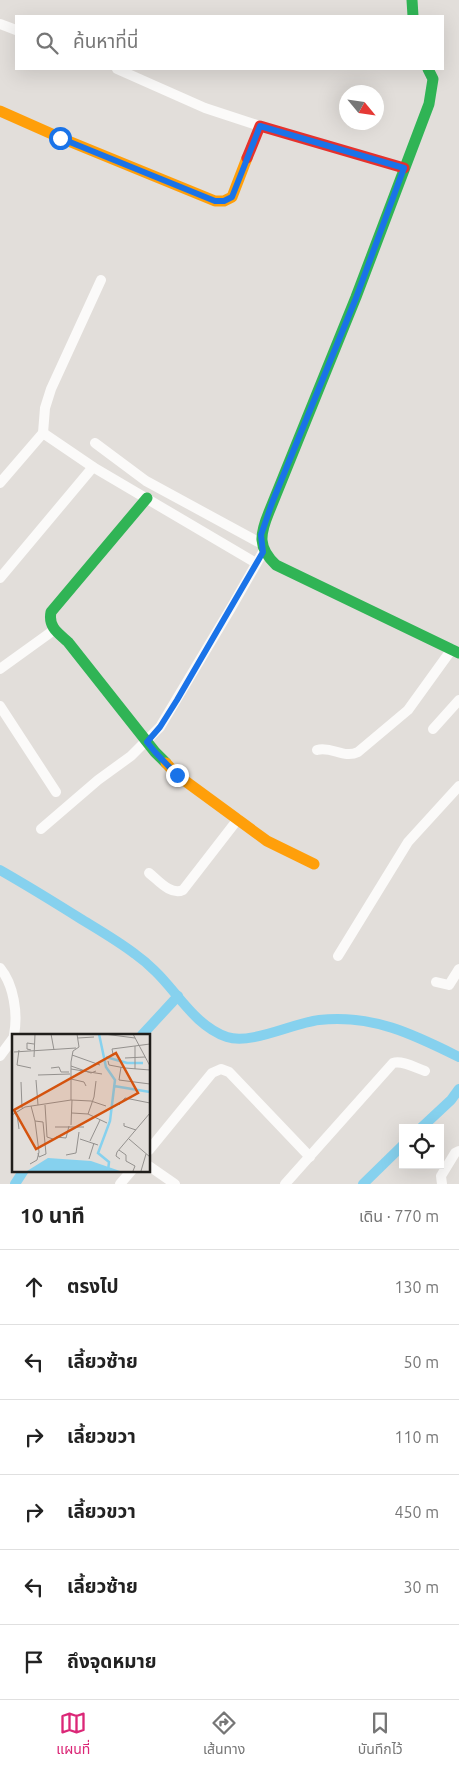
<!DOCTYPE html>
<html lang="th">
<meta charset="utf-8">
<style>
body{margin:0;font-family:Ubuntu,"Noto Sans Thai",sans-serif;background:#f2f2f2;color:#222}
.controls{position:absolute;right:15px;bottom:15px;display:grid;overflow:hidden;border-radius:0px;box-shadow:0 5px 20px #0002}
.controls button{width:45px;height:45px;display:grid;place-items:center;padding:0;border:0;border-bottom:1px solid #e0e0e0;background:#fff;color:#222;font:25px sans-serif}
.compass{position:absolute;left:339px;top:85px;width:45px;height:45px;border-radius:50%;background:#fff;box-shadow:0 5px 20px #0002;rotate:119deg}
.stop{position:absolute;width:15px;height:15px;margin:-11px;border:4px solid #1a73e8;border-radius:50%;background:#fff}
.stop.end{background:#1a73e8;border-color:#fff;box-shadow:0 1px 5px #0008}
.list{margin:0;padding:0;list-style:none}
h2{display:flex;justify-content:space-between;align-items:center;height:65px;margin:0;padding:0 20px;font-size:21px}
h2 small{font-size:16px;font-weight:400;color:#767676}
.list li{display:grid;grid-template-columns:32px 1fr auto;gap:15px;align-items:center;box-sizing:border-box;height:75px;padding:0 20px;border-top:1px solid #e0e0e0}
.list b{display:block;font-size:19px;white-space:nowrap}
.list em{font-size:16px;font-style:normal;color:#767676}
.icon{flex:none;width:28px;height:28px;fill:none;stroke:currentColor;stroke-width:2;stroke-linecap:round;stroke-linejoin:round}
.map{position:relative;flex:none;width:459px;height:1184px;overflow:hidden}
.search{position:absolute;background:#fff;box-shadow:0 5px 20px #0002;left:15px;right:15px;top:15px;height:55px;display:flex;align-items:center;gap:12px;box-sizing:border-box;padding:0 18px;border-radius:0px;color:#767676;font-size:19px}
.sheet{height:515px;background:#fff}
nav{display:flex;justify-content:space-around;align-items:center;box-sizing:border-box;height:70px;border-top:1px solid #e0e0e0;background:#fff;font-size:14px;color:#767676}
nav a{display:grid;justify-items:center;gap:2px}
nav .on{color:#db2777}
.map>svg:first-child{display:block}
</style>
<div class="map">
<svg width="459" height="1184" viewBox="0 0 459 1184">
<rect width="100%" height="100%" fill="#e2deda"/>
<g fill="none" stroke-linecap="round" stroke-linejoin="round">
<g stroke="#86d1ee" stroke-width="10">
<path d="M0 870C28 886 54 902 81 919 99 930 118 941 135 954 142 959 149 965 155 971 178 993 195 1026 227 1037 251 1045 293 1023 319 1020 372 1014 413 1034 459 1057"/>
<polyline points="142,1035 178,996"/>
<polyline points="421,1128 451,1100 459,1089"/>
<polyline points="15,1184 24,1170"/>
<polyline points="363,1184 403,1145"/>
</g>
<g stroke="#fbfaf9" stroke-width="10">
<polyline points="0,24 16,30"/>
<polyline points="117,69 205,108 260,126"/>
<polyline points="43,433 93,467 256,563"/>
<polyline points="95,443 146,481 262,544"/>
<polyline points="0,483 43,433 45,408 51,389 101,280"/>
<polyline points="0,578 93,467"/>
<polyline points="0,669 54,630"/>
<polyline points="0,706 56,792"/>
<polyline points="433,729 459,700"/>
<path d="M317 750C332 746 344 759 358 752L408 710 452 649"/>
<polyline points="41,829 98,780 131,756 160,727 231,608 263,552"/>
<path d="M149 873C158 880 171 896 183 890L238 819"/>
<polyline points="338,956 408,842 459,786"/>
<path d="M0 968C14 985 18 1014 14 1035"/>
<polyline points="436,982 449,985 459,969"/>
<polyline points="0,1056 14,1037"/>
<polyline points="149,1150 212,1073 221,1069 229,1072 310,1157"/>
<polyline points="149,1166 175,1184"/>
<polyline points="120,1184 132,1170"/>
<path d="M285 1184 393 1063C402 1060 416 1068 425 1071"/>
<polyline points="442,1184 441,1176 455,1153 459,1151"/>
</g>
<g stroke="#30b455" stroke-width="11">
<polyline points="412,0 413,16"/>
<path d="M428 69 433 79 429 104 356 297 269 512C260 534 257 547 276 565L459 653"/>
<path d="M147 498 51 612C48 627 58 633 68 642L155 752 166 763"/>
</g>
<g stroke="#ff9f0a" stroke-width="11">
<polyline points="0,111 61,138 215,201 224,201 232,197 247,158"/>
<polyline points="166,763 177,775 267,841 314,864"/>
</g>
<polyline stroke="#e5322d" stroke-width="11" points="247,158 260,126 404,168"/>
</g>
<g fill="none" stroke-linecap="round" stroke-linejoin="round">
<polyline stroke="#1a73e8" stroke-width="6" points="60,138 215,201 224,201 232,197 260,126 404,168 356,298 272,503 261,535 263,552 177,700 160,727 147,742 155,752 177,775"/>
</g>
<g transform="translate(12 1034)">
<rect width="138" height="138" fill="#e2deda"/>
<path d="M36 124 79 127 108 137H15Z" fill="#86d1ee"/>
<path fill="none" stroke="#86d1ee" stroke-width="2.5" d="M87 0 94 33 103 46 98 87 86 119 97 128 96 137M94 23 115 29H131M102 52 138 58"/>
<path fill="none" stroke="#94918e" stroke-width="1" d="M39 0 42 16M92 0 123 4M121 0 138 32M66 4 82 3M123 12V35M7 16 5 31 19 34M19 16 15 15V9L22 10M2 18 64 14M105 20H101L100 15 138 10M60 21 88 31M22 23 23 0M113 24 133 23M96 27 97 31 113 34 138 36M59 32 79 39 84 37M109 33 107 46 138 50M39 34 47 33 49 38H57M59 35 90 40M26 41 58 40M59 45 72 48 74 52M24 46 26 71M9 48 10 74M59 66 79 67 94 72M33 71 35 103 41 105M107 71 113 64 138 69M19 72 23 87 31 88 34 120 27 123 26 119M60 79 76 80 95 89M5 80 7 95M76 80 82 63 84 47M0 81 13 73 59 66V28L61 17 67 13 65 0M112 89V92L124 96M59 91 60 66M43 93H72M44 103 54 104 57 92M68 105 86 111M117 105 138 123M78 107 88 86M107 116 114 121V127L123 132 121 137M54 121 64 119 67 98M77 125 82 109M108 125 104 122 105 118 138 79M18 130 25 126 27 118 23 87M129 137 134 120"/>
<path fill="#d4530e" fill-opacity="0.15" stroke="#d4530e" stroke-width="2.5" d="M104 19 126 59 24 115 2 76Z"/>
<rect width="138" height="138" fill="none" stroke="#201e1b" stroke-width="2.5"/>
</g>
</svg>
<div class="controls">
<button><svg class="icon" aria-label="locate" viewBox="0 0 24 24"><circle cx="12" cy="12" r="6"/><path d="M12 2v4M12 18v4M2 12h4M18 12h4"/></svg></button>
</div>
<svg class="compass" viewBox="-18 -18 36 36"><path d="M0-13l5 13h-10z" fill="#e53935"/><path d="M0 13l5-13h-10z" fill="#767676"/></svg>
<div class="stop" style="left:60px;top:138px"></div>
<div class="stop end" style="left:177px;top:775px"></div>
<div class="search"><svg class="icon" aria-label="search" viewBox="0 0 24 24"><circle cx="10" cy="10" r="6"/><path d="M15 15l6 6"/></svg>ค้นหาที่นี่</div>
</div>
<section class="sheet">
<h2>10 นาที<small>เดิน · 770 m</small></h2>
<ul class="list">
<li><svg class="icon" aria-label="ahead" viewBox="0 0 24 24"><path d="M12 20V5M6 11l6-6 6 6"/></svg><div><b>ตรงไป</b></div><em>130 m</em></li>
<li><svg class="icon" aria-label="left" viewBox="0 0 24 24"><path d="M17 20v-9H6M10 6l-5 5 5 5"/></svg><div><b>เลี้ยวซ้าย</b></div><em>50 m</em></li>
<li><svg class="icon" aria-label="right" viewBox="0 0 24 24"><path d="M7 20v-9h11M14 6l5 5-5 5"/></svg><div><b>เลี้ยวขวา</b></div><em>110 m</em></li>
<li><svg class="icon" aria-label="right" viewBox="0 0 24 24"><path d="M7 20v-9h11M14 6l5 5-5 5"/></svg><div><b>เลี้ยวขวา</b></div><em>450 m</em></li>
<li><svg class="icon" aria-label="left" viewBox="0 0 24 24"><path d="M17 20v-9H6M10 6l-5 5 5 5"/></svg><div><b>เลี้ยวซ้าย</b></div><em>30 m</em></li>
<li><svg class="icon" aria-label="arrive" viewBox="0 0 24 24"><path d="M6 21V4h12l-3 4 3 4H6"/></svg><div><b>ถึงจุดหมาย</b></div></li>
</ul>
</section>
<nav>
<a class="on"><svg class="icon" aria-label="map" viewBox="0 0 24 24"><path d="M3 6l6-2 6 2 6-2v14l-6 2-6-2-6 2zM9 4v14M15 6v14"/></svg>แผนที่</a>
<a><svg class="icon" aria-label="directions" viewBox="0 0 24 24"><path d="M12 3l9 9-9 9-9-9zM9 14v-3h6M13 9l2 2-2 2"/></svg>เส้นทาง</a>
<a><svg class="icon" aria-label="saved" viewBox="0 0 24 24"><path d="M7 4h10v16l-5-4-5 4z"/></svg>บันทึกไว้</a>
</nav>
